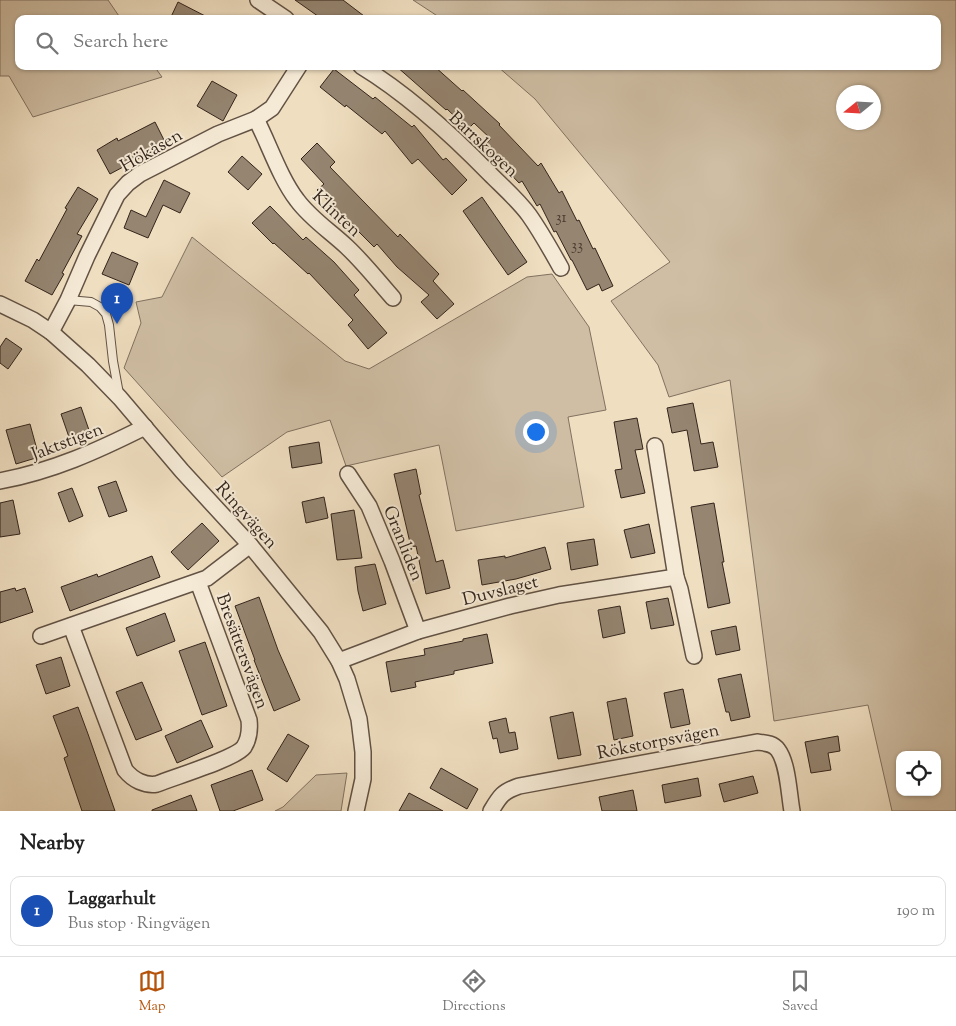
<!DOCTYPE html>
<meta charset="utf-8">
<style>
body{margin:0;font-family:"Sorts Mill Goudy",serif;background:#f6f6f6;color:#222}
.controls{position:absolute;right:15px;bottom:15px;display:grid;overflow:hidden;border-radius:10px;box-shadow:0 1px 4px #0004}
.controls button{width:45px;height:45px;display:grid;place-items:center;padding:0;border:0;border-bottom:1px solid #e0e0e0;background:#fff;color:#222;font:25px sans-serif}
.compass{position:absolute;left:836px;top:85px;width:45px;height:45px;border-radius:50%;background:#fff;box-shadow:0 1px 4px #0004;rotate:252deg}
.you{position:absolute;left:535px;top:431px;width:18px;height:18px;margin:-12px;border:4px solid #fff;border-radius:50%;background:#1a73e8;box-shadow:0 0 0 8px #1a73e833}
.badge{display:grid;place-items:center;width:32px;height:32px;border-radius:50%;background:#b45309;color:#fff;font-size:16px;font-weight:700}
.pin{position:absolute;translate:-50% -41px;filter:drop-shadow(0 1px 2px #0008)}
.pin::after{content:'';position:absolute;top:26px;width:18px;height:15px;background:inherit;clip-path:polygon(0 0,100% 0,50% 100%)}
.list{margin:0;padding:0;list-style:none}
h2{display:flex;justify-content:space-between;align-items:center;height:65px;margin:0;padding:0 20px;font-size:21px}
h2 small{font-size:16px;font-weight:400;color:#767676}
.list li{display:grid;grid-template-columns:32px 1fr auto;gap:15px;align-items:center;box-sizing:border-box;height:70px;margin:0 10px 10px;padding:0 10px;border:1px solid #e0e0e0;border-radius:10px}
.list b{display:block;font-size:19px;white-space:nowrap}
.list p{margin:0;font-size:16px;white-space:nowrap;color:#767676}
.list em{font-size:16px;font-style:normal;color:#767676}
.icon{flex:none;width:28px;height:28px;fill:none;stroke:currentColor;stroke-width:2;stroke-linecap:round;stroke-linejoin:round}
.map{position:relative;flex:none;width:956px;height:811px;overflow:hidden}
.search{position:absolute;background:#fff;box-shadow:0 1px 4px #0004;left:15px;right:15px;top:15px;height:55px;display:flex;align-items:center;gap:12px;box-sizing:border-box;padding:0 18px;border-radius:10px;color:#767676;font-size:19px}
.sheet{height:145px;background:#fff}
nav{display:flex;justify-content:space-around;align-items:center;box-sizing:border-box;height:70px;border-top:1px solid #e0e0e0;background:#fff;font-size:14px;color:#767676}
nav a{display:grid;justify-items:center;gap:2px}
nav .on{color:#b45309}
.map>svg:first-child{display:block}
</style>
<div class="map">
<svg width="956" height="811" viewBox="0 0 956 811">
<rect width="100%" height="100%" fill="#efdec0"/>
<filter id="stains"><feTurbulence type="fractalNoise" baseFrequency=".004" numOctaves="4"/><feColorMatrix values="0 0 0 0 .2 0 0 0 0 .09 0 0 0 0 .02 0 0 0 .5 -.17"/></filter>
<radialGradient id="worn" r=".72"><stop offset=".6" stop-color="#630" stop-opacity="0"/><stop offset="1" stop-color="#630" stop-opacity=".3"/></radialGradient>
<g fill="#cfbea4" stroke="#817160" fill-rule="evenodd">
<polygon points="0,0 108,0 121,19 19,19 19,66 154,66 162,77 33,117 9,76 0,76"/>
<path d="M413 0H956V811H892L868 705 774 721 730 380 669 397 658 365 611 301 670 262 535 99 497 66H937V19H442ZM844 92H874V122H844ZM900 755H937V792H900Z"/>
<polygon points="192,237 345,361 369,369 527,277 552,274 589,327 606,410 568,417 584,507 456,531 439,445 346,466 330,420 287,432 222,477 124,368 141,323 136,302 162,297"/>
<polygon points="347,773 341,811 275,811 283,807 316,775"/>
</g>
<g fill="#958571" stroke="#33241b">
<polygon points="295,0 343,0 368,19 322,19"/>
<polygon points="178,2 211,19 170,19"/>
<polygon points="396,66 434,66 462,91 463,90 500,124 499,125 538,166 541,163 559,193 562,191 577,221 579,220 593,249 595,248 613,286 602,291 599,284 587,290 572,260 571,260 556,231 554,232 540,204 537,206 522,181 519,183 484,146 491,139 474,123 468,129 447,109 446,110"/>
<polygon points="334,69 373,99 375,97 412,127 414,125 443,160 446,158 467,180 452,195 418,159 412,164 385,131 382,134 346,105 345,107 320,87"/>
<polygon points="212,81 237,95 223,121 197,106"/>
<polygon points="155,122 166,144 110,174 97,150 117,138 118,141"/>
<polygon points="317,143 335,162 330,167 398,237 400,234 439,274 433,281 454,304 437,319 421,302 429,295 397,267 377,244 374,247 357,230 358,229 317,190 324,184 301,159"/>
<polygon points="242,156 262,174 248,190 228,172"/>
<polygon points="164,180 190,193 180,213 163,205 148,238 124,228 131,210 146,217"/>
<polygon points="78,187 98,199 77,234 82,236 62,273 64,274 52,295 25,281 37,259 39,261 67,209 65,208"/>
<polygon points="482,197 527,262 508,275 463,211"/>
<polygon points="270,206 303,240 306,237 334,262 359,290 354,295 387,333 368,349 348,325 353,320 309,273 308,274 274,243 273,244 252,223"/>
<polygon points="112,252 138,263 129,285 102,274"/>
<polygon points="6,338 22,349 8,369 0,363 0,347"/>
<polygon points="693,403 701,444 713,442 718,467 694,471 687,430 672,433 667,408"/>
<polygon points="81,407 90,433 70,440 61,414"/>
<polygon points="637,418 643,449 635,450 645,493 621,498 615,470 622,469 614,422"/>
<polygon points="30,424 39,457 16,464 6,430"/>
<polygon points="319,442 322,463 292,468 289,447"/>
<polygon points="416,469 421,494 419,495 436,562 443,560 450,588 426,594 416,546 411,547 394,474"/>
<polygon points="116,481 127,511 109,517 98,487"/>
<polygon points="72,488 83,516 69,522 58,493"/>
<polygon points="324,497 328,518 306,523 302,502"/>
<polygon points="13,500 20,534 0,537 0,503"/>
<polygon points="714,503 724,562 722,562 730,603 708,608 691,507"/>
<polygon points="354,510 362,558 337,560 331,514"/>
<polygon points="202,523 219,541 188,570 171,552"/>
<polygon points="649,524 655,553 631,558 624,530"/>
<polygon points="594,539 598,565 571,570 567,543"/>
<polygon points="545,547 551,569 516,579 482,585 478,560 505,556 505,558"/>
<polygon points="152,556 160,577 70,611 61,587 97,574 98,577"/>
<polygon points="375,564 386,604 363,611 358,591 355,567"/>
<polygon points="15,588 16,591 25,588 33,612 0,623 0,592"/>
<polygon points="259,597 278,650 300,700 274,711 254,660 255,660 235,606"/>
<polygon points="668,598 674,625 651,629 646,602"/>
<polygon points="620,606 625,633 603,638 598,610"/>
<polygon points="165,613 175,641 137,656 126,628"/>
<polygon points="736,626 740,650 716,655 711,631"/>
<polygon points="487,634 493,663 454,671 454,674 415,682 416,687 391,692 386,662 425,655 424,649 463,641 463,639"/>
<polygon points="205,642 227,706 202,715 179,651"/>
<polygon points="61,657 70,686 46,694 36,665"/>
<polygon points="741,674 750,717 731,721 729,712 726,712 718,679"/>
<polygon points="142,682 162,730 136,740 116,692"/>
<polygon points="683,689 690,724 671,728 664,693"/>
<polygon points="626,698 633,736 614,740 607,702"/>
<polygon points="78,707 88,734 115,811 82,811 64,758 68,756 53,716"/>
<polygon points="573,712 581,755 558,759 550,717"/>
<polygon points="506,718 509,733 515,732 518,749 500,753 497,738 493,739 489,722"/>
<polygon points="201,720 213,747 177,763 165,736"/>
<polygon points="288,734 309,746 287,782 267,769"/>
<polygon points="838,736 840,751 828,753 831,770 811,773 805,742"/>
<polygon points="441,768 478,789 467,809 430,788"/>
<polygon points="252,770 263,800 233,811 220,811 211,785"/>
<polygon points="753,776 758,793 724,802 719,784"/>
<polygon points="698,778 701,796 665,803 662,785"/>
<polygon points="633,790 637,811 602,811 599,797"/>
<polygon points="409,793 443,811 399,811"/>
<polygon points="191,795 197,811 152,811 152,810"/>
</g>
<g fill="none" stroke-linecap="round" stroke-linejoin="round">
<g stroke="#625244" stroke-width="10">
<polyline id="lane" points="68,300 91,302 100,307 106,314 109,325 113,361 119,394"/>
</g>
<g stroke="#625244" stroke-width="18">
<g id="street">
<polyline points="258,0 286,19"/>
<path d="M361 66C407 94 453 136 490 174 503 187 518 200 529 215 541 232 551 250 561 268"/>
<path d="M256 119C269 144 280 178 297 200 311 219 330 231 347 247 364 263 378 281 393 298"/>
<polyline points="0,304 33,320 51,332 88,365 120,398 182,471 250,545 321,632 339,661 347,679 359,719 363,752 363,779 356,811"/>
<polyline points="51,332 68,300 87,256 117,195 128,183 140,174 218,134 256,119 272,108 299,66"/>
<polyline points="348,474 369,506 392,561 418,631"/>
<path d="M0 481C53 471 97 451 145 427"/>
<polyline points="676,577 680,589 694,656"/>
<path d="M71 626 125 770C133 780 145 786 157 784 174 777 235 759 244 747 249 739 250 729 249 720L198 582"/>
<polyline points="41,636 207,578 250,545"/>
<polyline points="339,661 418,631 510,606 559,595 676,577 655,446"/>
<path d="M491 811C500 796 502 792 519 786L757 742C765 743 773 743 778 750 788 763 789 795 792 811"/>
</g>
</g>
<use href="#lane" stroke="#f5ead6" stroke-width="8"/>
<use href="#street" stroke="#f5ead6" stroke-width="15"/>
</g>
<g text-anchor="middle" stroke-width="4" stroke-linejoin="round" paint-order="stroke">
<g font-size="15" fill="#4c3c30">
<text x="561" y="222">31</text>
<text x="577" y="250">33</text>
</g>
<g font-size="18" fill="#33241b" stroke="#f5ead6">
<text transform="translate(484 144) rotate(43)" y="6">Barrskogen</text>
<text transform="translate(151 150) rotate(-30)" y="6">Hökåsen</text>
<text transform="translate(337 213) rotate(43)" y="6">Klinten</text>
<text transform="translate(67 441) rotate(-21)" y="6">Jaktstigen</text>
<text transform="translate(247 515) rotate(48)" y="6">Ringvägen</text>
<text transform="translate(404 543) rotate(68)" y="6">Granliden</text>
<text transform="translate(500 590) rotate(-14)" y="6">Duvslaget</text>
<text transform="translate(243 651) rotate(70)" y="6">Bresättersvägen</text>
<text transform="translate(658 741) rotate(-11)" y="6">Rökstorpsvägen</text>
</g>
</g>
<rect width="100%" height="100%" filter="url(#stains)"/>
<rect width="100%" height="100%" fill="url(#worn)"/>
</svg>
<div class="controls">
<button><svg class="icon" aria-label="locate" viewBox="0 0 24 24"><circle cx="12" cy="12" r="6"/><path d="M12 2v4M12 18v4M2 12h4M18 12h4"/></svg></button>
</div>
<svg class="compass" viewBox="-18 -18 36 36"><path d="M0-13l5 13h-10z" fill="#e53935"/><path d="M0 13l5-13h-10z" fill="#767676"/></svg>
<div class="you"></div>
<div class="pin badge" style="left:117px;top:324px;background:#1a4fb4">1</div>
<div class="search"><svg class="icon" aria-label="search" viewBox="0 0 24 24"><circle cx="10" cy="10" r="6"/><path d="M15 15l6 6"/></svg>Search here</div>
</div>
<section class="sheet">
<h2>Nearby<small></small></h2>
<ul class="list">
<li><span class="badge" style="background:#1a4fb4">1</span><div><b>Laggarhult</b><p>Bus stop · Ringvägen</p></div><em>190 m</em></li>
</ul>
</section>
<nav>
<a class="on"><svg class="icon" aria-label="map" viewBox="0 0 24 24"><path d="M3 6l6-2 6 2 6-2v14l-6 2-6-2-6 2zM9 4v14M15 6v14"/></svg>Map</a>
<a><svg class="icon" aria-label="directions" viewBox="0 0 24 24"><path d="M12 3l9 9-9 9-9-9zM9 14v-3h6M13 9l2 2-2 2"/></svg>Directions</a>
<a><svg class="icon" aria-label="saved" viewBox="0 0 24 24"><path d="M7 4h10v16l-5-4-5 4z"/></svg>Saved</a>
</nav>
